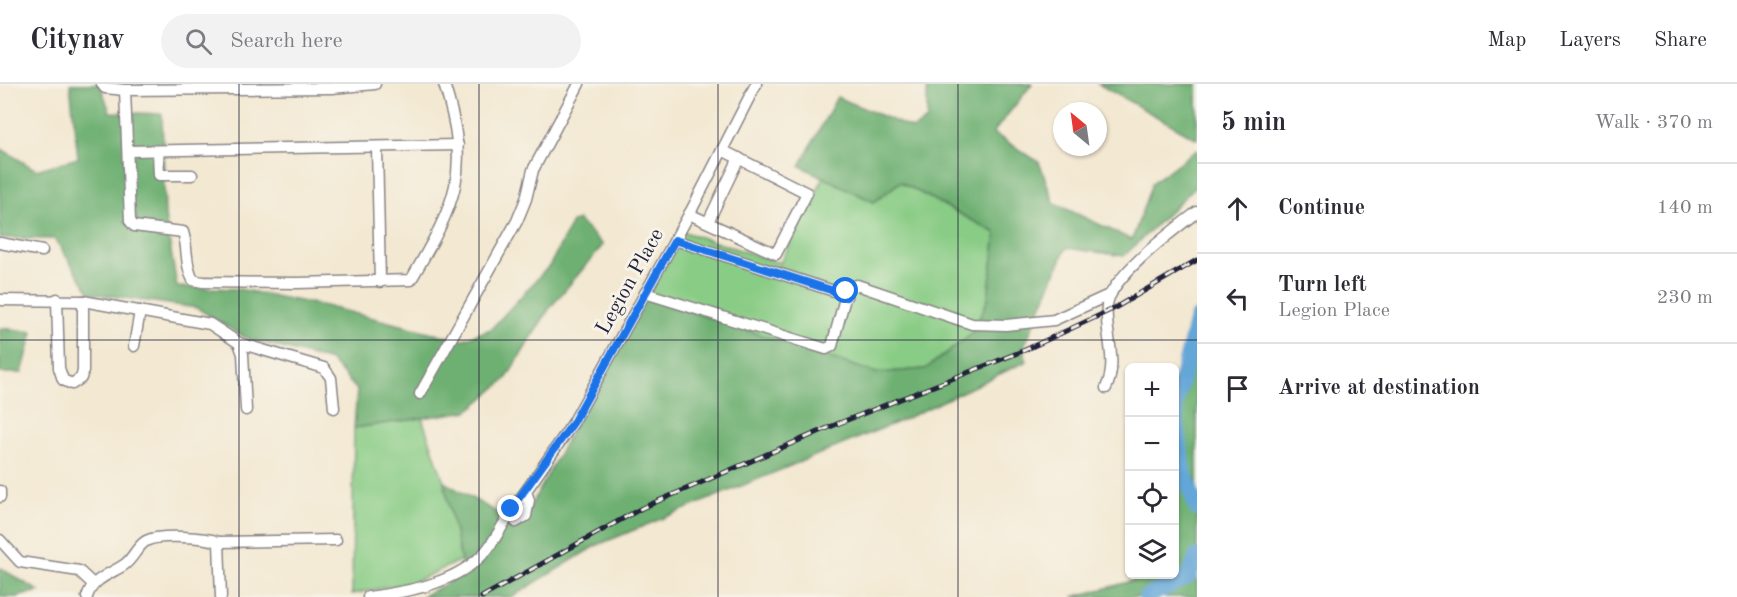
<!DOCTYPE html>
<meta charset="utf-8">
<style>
body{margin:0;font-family:"Old Standard TT",serif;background:#f2f2f3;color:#2b2b33}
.controls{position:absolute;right:18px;bottom:18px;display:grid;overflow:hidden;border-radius:9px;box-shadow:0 2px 4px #0004}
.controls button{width:54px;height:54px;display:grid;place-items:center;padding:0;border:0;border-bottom:2px solid #e1e1e2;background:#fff;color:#2b2b33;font:30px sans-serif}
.compass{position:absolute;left:1053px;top:18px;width:54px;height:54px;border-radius:50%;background:#fff;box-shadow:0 2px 4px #0004;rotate:331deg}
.stop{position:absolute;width:18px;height:18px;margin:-14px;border:4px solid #1a73e8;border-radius:50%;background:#fff}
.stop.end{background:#1a73e8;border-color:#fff;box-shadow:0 2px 6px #0008}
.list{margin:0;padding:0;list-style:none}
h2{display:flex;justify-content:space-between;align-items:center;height:78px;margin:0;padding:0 24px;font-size:26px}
h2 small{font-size:20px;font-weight:400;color:#7c7c81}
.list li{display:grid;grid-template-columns:39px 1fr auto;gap:18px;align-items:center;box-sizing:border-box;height:90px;padding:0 24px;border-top:2px solid #e1e1e2}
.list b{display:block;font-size:22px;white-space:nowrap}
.list p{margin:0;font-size:20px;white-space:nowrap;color:#7c7c81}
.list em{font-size:20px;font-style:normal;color:#7c7c81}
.icon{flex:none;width:33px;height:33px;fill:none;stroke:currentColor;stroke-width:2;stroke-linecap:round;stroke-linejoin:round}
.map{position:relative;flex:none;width:1197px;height:513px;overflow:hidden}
header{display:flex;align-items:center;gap:36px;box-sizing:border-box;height:84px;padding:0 30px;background:#fff;border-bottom:2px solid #e1e1e2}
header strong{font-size:28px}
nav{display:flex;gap:33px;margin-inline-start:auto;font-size:21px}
.search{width:420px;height:54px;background:#f2f2f3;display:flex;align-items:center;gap:15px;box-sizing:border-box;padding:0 21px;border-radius:33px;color:#7c7c81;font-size:22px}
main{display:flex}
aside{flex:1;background:#fff}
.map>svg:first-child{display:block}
</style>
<header>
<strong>Citynav</strong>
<div class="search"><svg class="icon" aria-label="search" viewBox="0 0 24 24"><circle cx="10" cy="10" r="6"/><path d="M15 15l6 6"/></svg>Search here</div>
<nav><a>Map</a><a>Layers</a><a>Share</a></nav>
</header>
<main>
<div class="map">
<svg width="1197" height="513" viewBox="0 0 1197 513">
<rect width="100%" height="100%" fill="#f7f3e8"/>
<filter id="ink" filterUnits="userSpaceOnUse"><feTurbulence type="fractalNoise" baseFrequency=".0167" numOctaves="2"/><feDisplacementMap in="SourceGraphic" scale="12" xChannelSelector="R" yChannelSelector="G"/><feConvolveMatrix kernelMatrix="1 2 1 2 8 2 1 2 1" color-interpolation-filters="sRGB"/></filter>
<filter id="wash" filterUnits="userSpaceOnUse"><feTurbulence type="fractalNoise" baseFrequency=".008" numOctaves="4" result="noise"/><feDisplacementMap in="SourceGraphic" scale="24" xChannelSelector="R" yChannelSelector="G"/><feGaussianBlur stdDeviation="1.35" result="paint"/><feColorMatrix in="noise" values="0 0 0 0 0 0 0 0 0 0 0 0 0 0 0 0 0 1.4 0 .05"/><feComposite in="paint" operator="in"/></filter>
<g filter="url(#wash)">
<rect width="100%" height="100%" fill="#f3e8d1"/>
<g fill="#89cc85" stroke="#567760" stroke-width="1.5">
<polygon points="824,93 874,118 900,98 996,149 988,215 972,250 925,285 876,289 644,212 681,147 780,179"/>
<polygon points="422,334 444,398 461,476 414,498 352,510 354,344"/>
</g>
<g fill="#6eb072" stroke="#486956" stroke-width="1.5">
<polygon points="70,0 100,0 110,28 162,30 165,132 177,203 238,205 325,222 461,256 491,245 550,181 572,138 578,136 603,161 549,225 506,295 468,327 354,344 357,306 331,277 246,254 197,224 90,209 55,155 0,154 0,64 36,86 78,74"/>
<polygon points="927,0 1032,0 993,49 1039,78 1054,119 1132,156 1152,99 1197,65 1197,101 1124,172 1066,164 1023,265 1027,277 905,335 595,462 512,513 421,513 464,490 444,398 520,442 644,212 876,289 925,285 972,250 988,215 996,149 900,98 874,118 800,82 837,13 913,45 927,36"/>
<polygon points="1098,0 1197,0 1197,55"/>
<polygon points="0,244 33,248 22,289 0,289"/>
<polygon points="1197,256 1197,513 1073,513 1132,497 1141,491 1174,490 1175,300"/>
<polygon points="0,484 39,507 17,513 0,513"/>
</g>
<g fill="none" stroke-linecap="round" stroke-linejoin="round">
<g stroke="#64a6d8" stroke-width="16">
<polyline points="1197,234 1175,322 1183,386 1197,425"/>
<polyline points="1146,513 1189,492 1197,472"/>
</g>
</g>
</g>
<g filter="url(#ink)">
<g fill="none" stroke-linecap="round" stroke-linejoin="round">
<g stroke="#8a8586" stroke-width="13">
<g id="minor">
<polyline points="102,0 105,4 125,6"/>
<path d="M375 0 332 4 125 6 130 137 134 142 183 148C188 163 185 182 193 196L203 198 297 199 411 196C456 118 472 89 444 0"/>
<polyline points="377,64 380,198"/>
<polyline points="128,67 458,61"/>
<polyline points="158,67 159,91 192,91"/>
<polyline points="689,130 776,170 807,109 722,66"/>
<polyline points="708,138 739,74"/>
<polyline points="675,156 840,209 846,213"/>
<polyline points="0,159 42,167"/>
<polyline points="645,209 826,265 832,262 848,203 857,201 972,240 1006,241 1054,236 1111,210"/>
<polyline points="57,215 59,284 63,296 72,300 81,294 83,287 83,217"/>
<polyline points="0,216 83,217 210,240 239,259 324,284 331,294 334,324"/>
<polyline points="239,259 243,270 246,326"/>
<polyline points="134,262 140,227"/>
<path d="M1106 304C1119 277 1104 249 1107 221 1110 193 1175 145 1197 128"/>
<polyline points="420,310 517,137 526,115 533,86 579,0"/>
<polyline points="0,407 0,413"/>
<polyline points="526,407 573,339 691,127 756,0"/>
<polygon points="526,407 529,416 526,432 516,438 509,429"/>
<polyline points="0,456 20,478 79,487 93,500"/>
<polyline points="219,458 221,513"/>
<path d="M87 513C92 495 110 490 124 481 133 475 137 462 146 457 159 450 205 453 219 458L336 456"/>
<path d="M368 513C408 508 458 499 486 467 495 456 501 443 509 432"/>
</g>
</g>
<use href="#minor" stroke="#fff" stroke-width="10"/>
<g stroke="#22223b" stroke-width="5">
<polyline id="rail" points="482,513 642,424 837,340 1025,266 1113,225 1197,176"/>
</g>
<use href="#rail" stroke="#f7f3e8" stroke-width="3" stroke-dasharray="9" stroke-linecap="butt"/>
</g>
</g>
<g fill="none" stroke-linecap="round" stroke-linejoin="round" filter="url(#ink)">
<polyline stroke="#1a73e8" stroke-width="8" points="511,425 573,339 675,156 840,209 846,213 846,207"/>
</g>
<path fill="none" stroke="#22223b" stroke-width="1.5" stroke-opacity="0.55" d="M239 0V513M479 0V513M718 0V513M958 0V513M0 256H1197"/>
<g text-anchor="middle" stroke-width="6" stroke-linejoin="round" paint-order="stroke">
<g font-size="21" fill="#22223b" stroke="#f7f3e8">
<text transform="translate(629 197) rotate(-61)" y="7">Legion Place</text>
</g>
</g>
</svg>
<div class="controls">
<button>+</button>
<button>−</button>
<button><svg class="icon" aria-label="locate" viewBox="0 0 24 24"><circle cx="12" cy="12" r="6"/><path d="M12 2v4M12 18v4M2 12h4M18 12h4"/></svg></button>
<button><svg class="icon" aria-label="layers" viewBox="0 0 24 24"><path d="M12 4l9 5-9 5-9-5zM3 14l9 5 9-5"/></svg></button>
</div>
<svg class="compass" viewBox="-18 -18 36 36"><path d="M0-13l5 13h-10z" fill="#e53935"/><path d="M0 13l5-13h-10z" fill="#7c7c81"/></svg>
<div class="stop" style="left:846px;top:207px"></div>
<div class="stop end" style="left:511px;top:425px"></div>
</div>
<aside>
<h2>5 min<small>Walk · 370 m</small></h2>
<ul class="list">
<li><svg class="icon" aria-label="ahead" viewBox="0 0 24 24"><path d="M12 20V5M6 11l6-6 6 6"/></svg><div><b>Continue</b></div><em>140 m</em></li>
<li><svg class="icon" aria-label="left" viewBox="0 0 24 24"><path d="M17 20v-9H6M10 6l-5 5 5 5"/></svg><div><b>Turn left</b><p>Legion Place</p></div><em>230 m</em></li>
<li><svg class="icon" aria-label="arrive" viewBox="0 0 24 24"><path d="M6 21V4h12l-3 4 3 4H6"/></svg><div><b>Arrive at destination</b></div></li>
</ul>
</aside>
</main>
